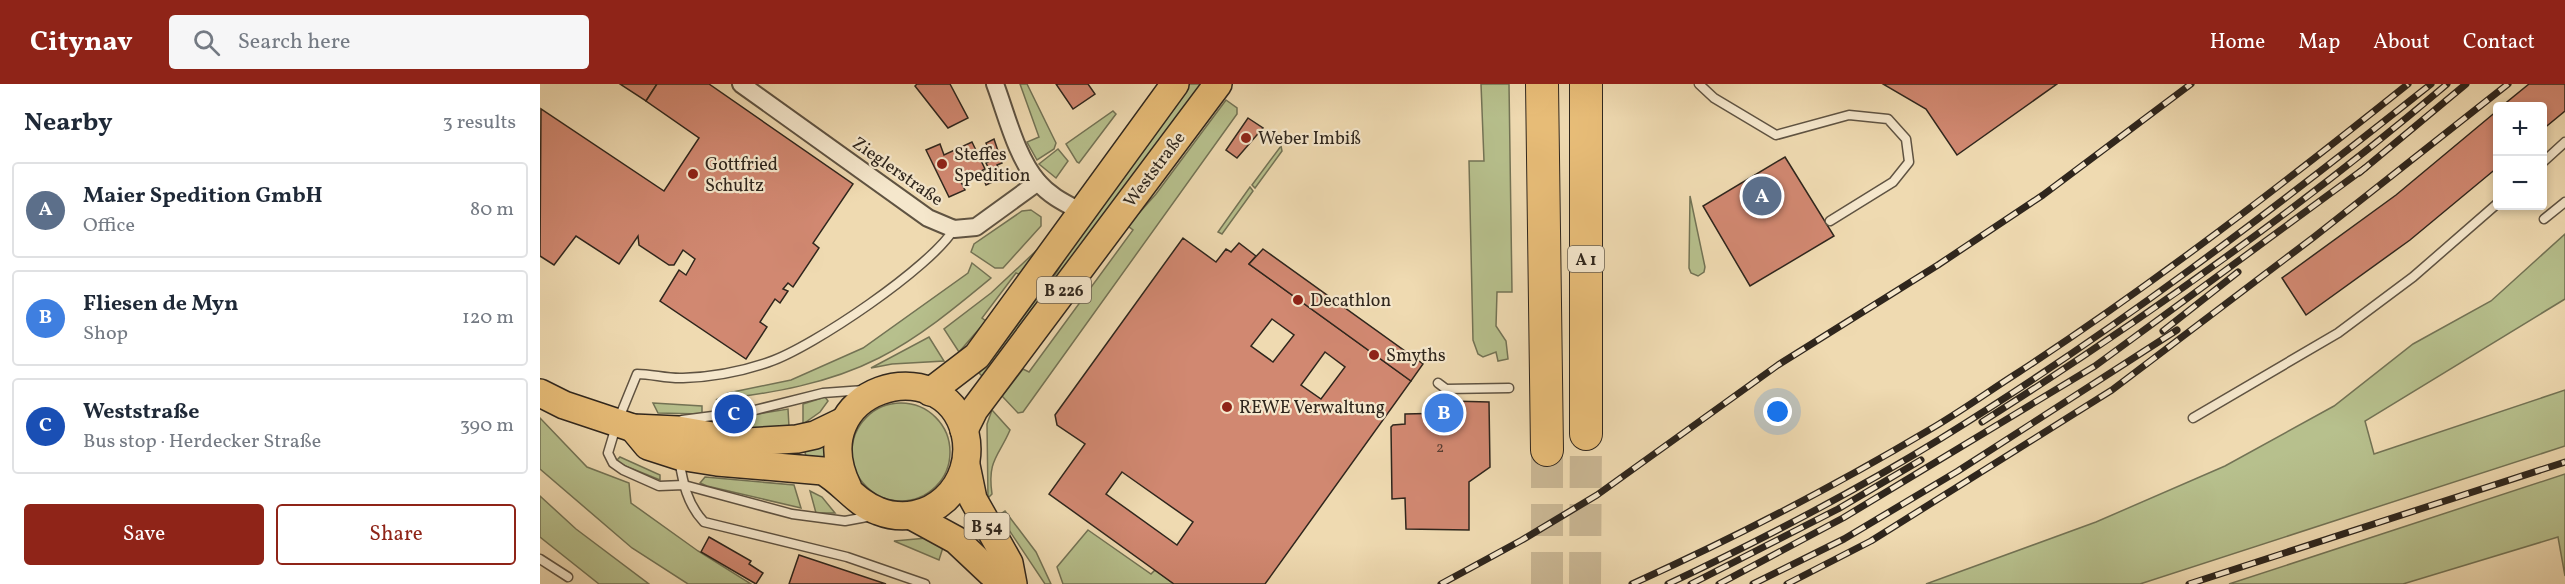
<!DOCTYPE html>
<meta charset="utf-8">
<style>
body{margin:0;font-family:Vollkorn,serif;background:#f6f6f7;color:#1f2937}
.controls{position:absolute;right:18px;top:18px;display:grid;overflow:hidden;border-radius:6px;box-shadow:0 3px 9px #0003}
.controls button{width:54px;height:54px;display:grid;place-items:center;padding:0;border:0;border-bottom:2px solid #e0e1e3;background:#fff;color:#1f2937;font:30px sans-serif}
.you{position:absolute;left:1238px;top:328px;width:21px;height:21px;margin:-15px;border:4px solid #fff;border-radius:50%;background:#1a73e8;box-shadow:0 0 0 9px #1a73e833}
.badge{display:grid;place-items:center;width:39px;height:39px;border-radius:50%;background:#8f2418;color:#fff;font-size:20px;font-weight:700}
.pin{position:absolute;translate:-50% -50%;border:3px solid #fff;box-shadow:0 2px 6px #0006}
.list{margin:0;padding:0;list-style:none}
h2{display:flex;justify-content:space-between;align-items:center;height:78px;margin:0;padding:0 24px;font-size:26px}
h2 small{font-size:20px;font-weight:400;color:#747a83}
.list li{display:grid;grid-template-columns:39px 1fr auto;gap:18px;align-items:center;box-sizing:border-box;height:96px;margin:0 12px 12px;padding:0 12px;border:2px solid #e0e1e3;border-radius:6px}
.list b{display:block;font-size:22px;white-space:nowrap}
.list p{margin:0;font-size:20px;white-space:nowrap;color:#747a83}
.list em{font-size:20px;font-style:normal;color:#747a83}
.actions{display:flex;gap:12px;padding:18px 24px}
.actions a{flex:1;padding:14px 0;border:2px solid #8f2418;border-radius:6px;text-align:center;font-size:21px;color:#8f2418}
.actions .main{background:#8f2418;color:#fff}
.icon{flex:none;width:33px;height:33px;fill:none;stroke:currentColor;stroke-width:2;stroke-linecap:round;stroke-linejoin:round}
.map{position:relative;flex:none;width:2025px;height:500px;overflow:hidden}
header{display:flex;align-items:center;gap:36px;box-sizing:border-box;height:84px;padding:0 30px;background:#8f2418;color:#fff}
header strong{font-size:28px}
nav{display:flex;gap:33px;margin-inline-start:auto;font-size:21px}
.search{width:420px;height:54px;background:#f6f6f7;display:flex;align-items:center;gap:15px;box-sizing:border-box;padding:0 21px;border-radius:6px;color:#747a83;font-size:22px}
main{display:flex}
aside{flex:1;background:#fff}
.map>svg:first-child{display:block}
</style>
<header>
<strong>Citynav</strong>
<div class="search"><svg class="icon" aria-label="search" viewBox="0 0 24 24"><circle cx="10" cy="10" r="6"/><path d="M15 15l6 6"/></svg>Search here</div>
<nav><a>Home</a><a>Map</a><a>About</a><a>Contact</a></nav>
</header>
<main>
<aside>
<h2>Nearby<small>3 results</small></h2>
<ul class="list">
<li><span class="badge" style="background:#5c6f8a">A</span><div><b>Maier Spedition GmbH</b><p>Office</p></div><em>80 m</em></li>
<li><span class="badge" style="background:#3f7fe0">B</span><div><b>Fliesen de Myn</b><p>Shop</p></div><em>120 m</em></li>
<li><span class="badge" style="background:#1a4fb4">C</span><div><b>Weststraße</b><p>Bus stop · Herdecker Straße</p></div><em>390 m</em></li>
</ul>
<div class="actions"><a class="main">Save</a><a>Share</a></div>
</aside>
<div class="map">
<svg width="2025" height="500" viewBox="0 0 2025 500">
<rect width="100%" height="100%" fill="#efdab1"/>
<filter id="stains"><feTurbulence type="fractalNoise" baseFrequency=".00333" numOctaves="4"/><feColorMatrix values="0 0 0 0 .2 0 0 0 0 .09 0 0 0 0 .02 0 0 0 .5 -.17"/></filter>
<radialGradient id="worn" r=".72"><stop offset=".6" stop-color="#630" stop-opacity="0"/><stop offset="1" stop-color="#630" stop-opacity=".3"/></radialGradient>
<g fill="#b7c08d" stroke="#737355" stroke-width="1.5">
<polygon points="480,0 487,0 516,59 514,65 497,76 487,58 499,53"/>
<polygon points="646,0 664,0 444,294 439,289 515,191 552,129"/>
<polygon points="941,0 969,0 972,208 957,208 956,242 966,257 968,275 958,277 956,268 943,273 938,270 933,256 929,77 944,77"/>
<polygon points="686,16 697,24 697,30 483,328 478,329 462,312 483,285 489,288 593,146 588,142 591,138 616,110"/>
<polygon points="573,27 576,30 539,79 537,78 526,60"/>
<polygon points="741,62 742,67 715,104 712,101"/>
<polygon points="518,65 528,77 516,94 499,80"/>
<polygon points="710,103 713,107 682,150 678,148"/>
<polygon points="1150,112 1165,183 1164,188 1158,192 1151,189 1149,184"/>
<polygon points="491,126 501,133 501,142 463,184 455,184 431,168 434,160 482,127"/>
<polygon points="2025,150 2025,215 1825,337 1834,370 2025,306 2025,362 1600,500 1386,500 1556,438 1685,382 1794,322 1873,260 1951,217"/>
<polygon points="496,167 498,168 481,191 476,189 442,234 446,237 419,268 404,245 451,209"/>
<path d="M432 179 451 194C416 223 380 253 339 274 288 300 232 309 176 316L188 309 251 296 323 264 428 189Z"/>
<polygon points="389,253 404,277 352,280 331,284"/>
<polygon points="285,313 288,317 280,328 263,340 263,320"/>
<circle cx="361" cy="368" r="49"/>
<polygon points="113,319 162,322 162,330 118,329"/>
<polygon points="248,325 249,343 211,345 172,340 174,337"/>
<path d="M452 326 470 346C459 372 447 376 452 410L448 414 447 340Z"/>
<polygon points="0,334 47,383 89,399 91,419 158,467 211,500 148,500 92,464 0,385"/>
<polygon points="288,360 285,373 266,373 264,363"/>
<polygon points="80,373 120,391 120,396 78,379 77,376"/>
<polygon points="2025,390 2025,492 2018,453 1863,500 1689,500"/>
<polygon points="165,393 254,401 261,424 167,402 160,399"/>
<polygon points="270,407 282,413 295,429 276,429"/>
<polygon points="0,412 36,445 109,500 59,500 0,453"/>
<polygon points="465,427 496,468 511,500 505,500 459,431"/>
<polygon points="548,446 611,490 615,486 634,500 523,500 517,483"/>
<polygon points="387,454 405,457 399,476 354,457"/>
</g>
<g fill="#d18871" stroke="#2f261d" stroke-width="1.5" fill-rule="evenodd">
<polygon points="80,0 117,0 106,17"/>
<polygon points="117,0 169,0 313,100 273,159 279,164 253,203 248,199 243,205 248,207 240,219 235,215 220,238 227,243 206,275 120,217 139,186 146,191 155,175 143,166 134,181 129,181 99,161 98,152 79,180 36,152 14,181 0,172 1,25 124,107 159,54 106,17"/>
<polygon points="377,0 410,0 428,34 408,44 375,2"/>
<polygon points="516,0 548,0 555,10 533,25"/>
<polygon points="1343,0 1517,0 1417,71 1386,25"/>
<polygon points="1989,0 2025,0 2025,27 2002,46 2002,22 1962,22"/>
<polygon points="1958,26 1958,83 1870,156 1766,231 1742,194 1856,111"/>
<polygon points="708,34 723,44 697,74 686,66"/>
<polygon points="454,55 462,79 457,81 460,89 453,93 455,97 446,101 441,89 449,85 446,79 454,75 446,59"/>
<polygon points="432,58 445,85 421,98 425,106 409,113 386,66 400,60 404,71"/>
<polygon points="1245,73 1294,152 1210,202 1163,122"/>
<path d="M643 154 676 178 686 165 691 168 699 159 716 172 709 180 871 297 725 500H634L509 410 545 360 517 341 515 331ZM732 235 754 251 733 278 711 262ZM785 268 805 283 781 315 761 301ZM582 388 653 438 637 461 566 410Z"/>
<polygon points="723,165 883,280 871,297 709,180"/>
<polygon points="909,317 949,318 950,383 929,398 929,446 866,445 865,414 852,415 851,343 853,341 865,340 865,330 909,329"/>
<polygon points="169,453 211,477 209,480 223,489 216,500 161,468"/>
<polygon points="259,471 346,500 249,500"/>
</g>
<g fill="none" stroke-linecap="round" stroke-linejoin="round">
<g stroke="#c9b693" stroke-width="32" stroke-dasharray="32 16" stroke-linecap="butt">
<polyline points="1007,500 1007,366"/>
<polyline points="1045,500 1046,350"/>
</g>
<g stroke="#5f5342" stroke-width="11">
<g id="service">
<polyline points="1159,0 1174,14 1236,51 1309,31 1348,35 1366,55 1369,78 1353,98 1290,137"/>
<polyline points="2002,79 2025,58"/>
<polyline points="2004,135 2025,118"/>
<polyline points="898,299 906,305 969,304"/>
<polyline points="1653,334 1798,249 1873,193 1958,119"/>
<polyline points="142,336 211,327 283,309 324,306"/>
<path d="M139 375C143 399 147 420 164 438L307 473 385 500"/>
<path d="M332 432 305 437 252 430 144 401 119 402 83 386 73 379 68 369 77 339 97 290C112 290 128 295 143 294 170 293 203 287 229 278 273 263 391 183 414 145"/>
<polyline points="0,475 28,493"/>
</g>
</g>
<g stroke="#5f5342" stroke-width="20">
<g id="minor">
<polyline points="201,0 388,134 414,145 436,143 498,98"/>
<path d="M455 0C467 32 476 72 498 98 510 112 525 119 540 127"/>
</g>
</g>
<g stroke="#2f261d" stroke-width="30">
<g id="primary">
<polyline points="390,308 437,272 635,0"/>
<polyline points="0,309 24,321 93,344 138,346 207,358 257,355 275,351 304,337"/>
<path d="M93 344 108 362 139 372 177 378 283 387C303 398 316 419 338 427 389 447 437 401 425 349 404 263 259 304 308 404"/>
<polyline points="424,346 434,326 678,0"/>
<polyline points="426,381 433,415 469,479 473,500"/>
<polyline points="372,432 416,456 451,489 468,500"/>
</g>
</g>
<g stroke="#2f261d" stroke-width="34">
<g id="motorway">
<polyline points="1002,0 1007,366"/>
<polyline points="1046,0 1046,350"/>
</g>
</g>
<use href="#service" stroke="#f5e7cc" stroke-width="8"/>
<use href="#minor" stroke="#f5e7cc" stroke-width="16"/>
<use href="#primary" stroke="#e8bd78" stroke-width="27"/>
<use href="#motorway" stroke="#e8bd78" stroke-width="32"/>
<g stroke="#2f261d" stroke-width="7">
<g id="rail">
<polyline points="1819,89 1926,0"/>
<polyline points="1623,247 1698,188"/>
<path d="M1442 338C1604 235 1760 125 1907 0"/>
<polyline points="901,500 982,456 1057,411 1238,281 1398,181 1503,111 1651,0"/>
<path d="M1092 500C1194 454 1293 403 1389 346 1420 328 1449 307 1479 288 1615 199 1742 101 1868 0"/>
<path d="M1128 500C1221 456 1312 409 1400 355 1572 249 1733 126 1891 0"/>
<polyline points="1151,500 1298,425 1381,376"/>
<polyline points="1179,500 1303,434 1555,282 1825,84"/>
<polyline points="1213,500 1304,455 1418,387 1637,246"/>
<polyline points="1247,500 1331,457 1572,306 1774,153 1968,0"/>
<polyline points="1649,500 2025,378"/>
</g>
</g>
<use href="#rail" stroke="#f5e7cc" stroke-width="4.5" stroke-dasharray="14" stroke-linecap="butt"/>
</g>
<g fill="#8f2418" stroke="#f5e7cc" stroke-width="2">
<circle cx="706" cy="54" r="6"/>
<circle cx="402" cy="80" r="6"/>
<circle cx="153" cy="90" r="6"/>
<circle cx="758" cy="216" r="6"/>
<circle cx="834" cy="271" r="6"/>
<circle cx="687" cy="323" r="6"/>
</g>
<g text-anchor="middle" stroke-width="4.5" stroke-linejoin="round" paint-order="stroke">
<g font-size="15" fill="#583e32">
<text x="900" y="368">2</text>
</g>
<g fill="#f5e7cc" stroke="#6a6052" stroke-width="1.5">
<rect x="1028" y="162" width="36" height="26" rx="4.5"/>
<rect x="497" y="193" width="54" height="26" rx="4.5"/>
<rect x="424.5" y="429" width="45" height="26" rx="4.5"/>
</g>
<g font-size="16" font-weight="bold" fill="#2f261d">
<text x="1046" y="181">A 1</text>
<text x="524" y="212">B 226</text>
<text x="447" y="448">B 54</text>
</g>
<g font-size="18" fill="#2f261d" stroke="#f5e7cc" text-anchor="start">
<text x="718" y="60">Weber Imbiß</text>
<text x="414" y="76">Steffes<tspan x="414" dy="21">Spedition</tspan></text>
<text x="165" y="86">Gottfried<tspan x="165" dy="21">Schultz</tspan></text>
<text x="770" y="222">Decathlon</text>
<text x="846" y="277">Smyths</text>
<text x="699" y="329">REWE Verwaltung</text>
</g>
<g font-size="18" fill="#2f261d" stroke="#f5e7cc">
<text transform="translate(614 85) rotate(-53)" y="6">Weststraße</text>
<text transform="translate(358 87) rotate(35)" y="6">Zieglerstraße</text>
</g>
</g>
<rect width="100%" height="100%" filter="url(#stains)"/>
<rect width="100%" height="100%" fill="url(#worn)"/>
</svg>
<div class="controls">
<button>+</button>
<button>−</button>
</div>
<div class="you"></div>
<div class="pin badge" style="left:1222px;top:112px;background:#5c6f8a">A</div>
<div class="pin badge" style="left:904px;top:329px;background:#3f7fe0">B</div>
<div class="pin badge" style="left:194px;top:330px;background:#1a4fb4">C</div>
</div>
</main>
